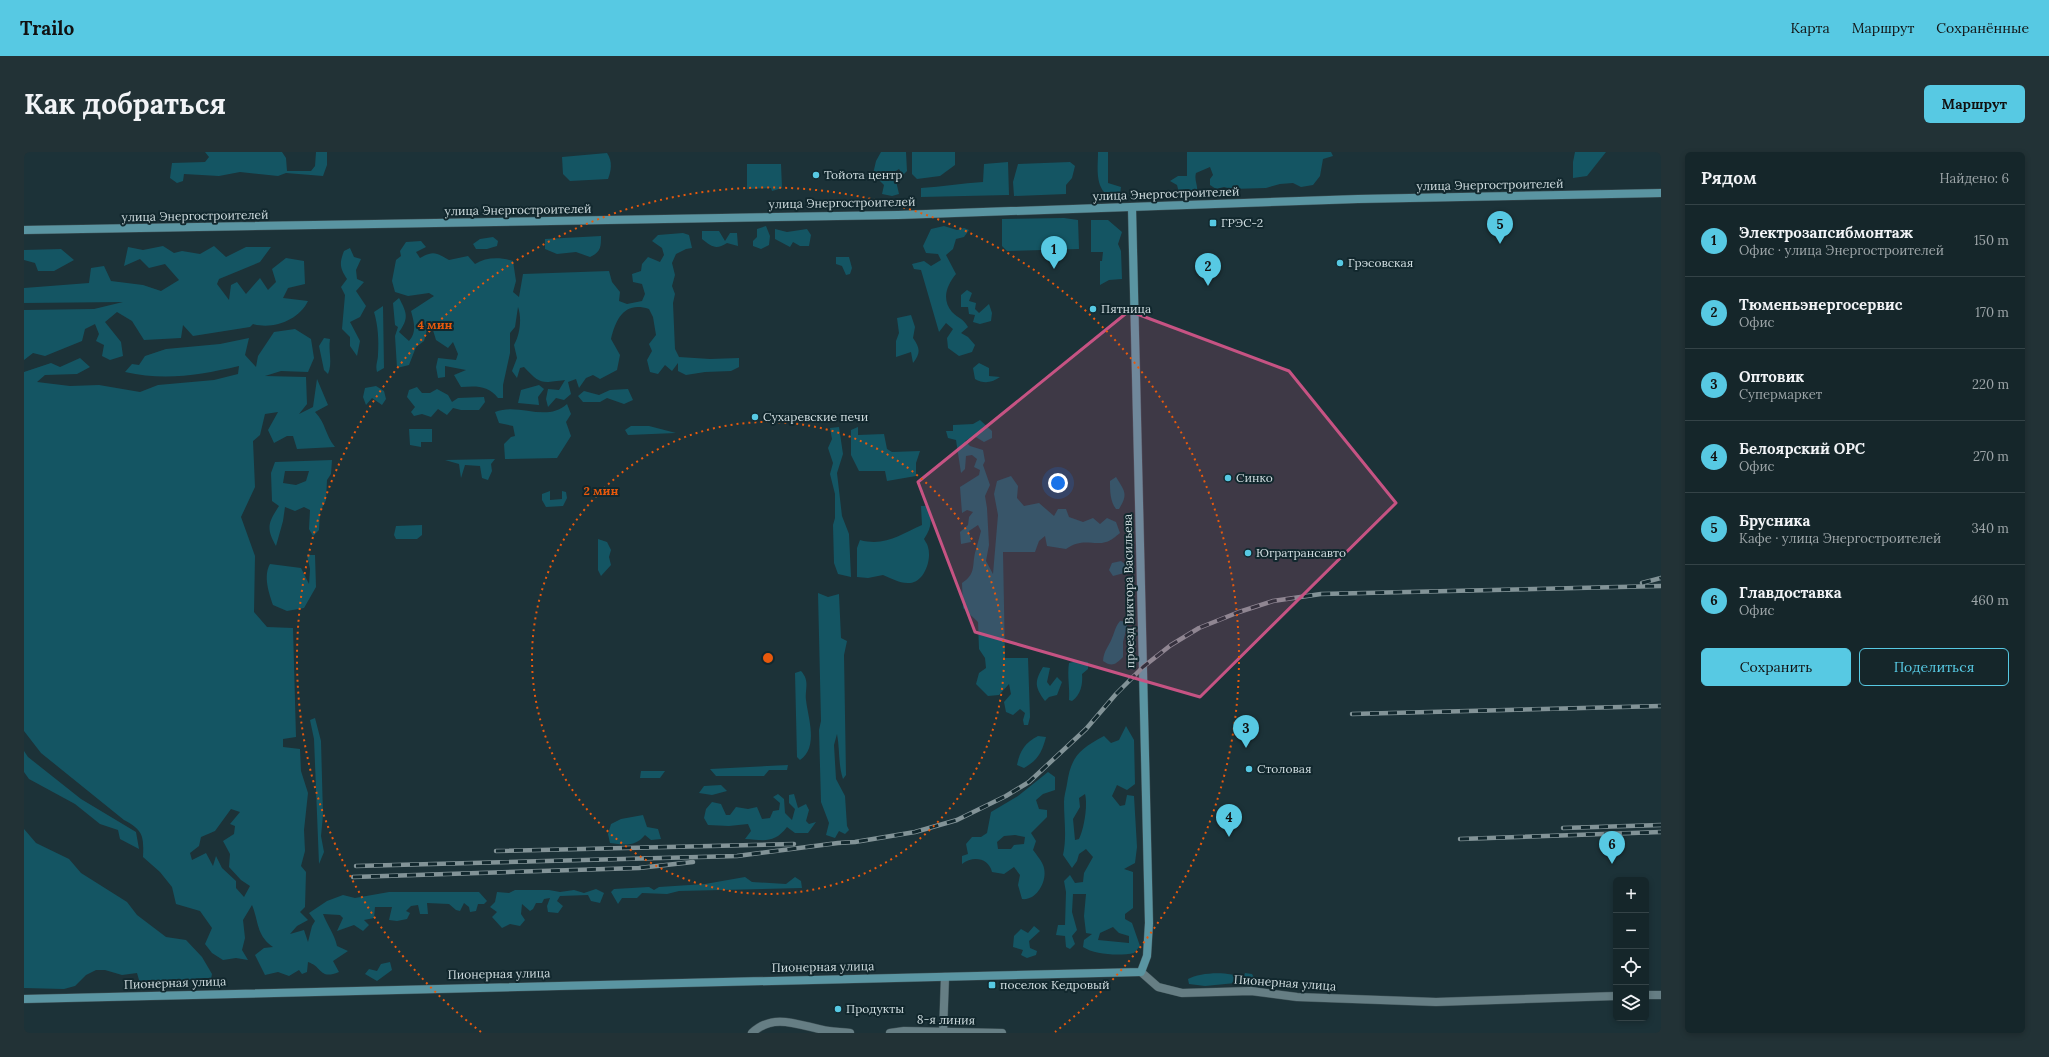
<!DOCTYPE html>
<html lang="ru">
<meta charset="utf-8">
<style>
body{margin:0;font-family:Lora,serif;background:#223236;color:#f1f3f6}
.controls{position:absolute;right:12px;bottom:12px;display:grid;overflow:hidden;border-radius:6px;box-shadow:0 2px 6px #0003}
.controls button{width:36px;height:36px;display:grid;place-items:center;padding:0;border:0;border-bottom:1px solid #344347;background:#15262a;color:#f1f3f6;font:20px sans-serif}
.you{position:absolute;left:1034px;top:331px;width:14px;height:14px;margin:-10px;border:3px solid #fff;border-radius:50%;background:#1a73e8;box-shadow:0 0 0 6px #1a73e833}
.badge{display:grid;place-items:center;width:26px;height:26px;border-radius:50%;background:#57c9e3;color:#111;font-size:13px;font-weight:700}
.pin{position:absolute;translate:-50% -33px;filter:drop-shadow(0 1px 2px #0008)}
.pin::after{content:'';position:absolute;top:21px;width:14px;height:12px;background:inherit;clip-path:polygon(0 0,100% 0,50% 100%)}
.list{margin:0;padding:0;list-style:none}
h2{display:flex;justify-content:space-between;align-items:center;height:52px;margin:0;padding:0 16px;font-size:17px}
h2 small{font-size:13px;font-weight:400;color:#9da5a8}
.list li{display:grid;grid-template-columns:26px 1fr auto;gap:12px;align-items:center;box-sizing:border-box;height:72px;padding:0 16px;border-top:1px solid #344347}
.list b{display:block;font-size:15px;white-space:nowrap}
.list p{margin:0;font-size:13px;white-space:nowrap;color:#9da5a8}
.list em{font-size:13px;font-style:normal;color:#9da5a8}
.actions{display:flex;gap:8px;padding:12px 16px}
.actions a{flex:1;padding:9px 0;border:1px solid #57c9e3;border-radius:6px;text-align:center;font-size:14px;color:#57c9e3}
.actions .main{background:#57c9e3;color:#111}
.icon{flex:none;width:22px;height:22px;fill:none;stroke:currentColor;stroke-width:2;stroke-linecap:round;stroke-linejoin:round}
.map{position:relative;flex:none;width:1637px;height:881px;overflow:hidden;border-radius:6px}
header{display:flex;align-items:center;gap:24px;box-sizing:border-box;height:56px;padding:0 20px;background:#57c9e3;color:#111}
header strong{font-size:19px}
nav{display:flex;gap:22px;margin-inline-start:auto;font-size:14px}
.intro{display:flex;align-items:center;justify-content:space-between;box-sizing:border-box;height:96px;padding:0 24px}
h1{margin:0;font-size:28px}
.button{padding:10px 18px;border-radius:6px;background:#57c9e3;color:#111;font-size:14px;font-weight:700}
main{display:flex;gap:24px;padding:0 24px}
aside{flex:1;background:#15262a;border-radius:6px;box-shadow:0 2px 6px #0003}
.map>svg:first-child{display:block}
</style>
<header>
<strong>Trailo</strong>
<nav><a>Карта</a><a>Маршрут</a><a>Сохранённые</a></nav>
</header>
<div class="intro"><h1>Как добраться</h1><a class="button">Маршрут</a></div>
<main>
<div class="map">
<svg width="1637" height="881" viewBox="0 0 1637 881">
<rect width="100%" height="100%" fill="#1c3238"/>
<g fill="#145563" fill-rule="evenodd">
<polygon points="181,0 258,0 262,6 263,19 287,19 291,14 292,0 303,0 303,13 299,24 262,21 254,24 216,20 195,24 160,22 159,29 153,31 146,26 148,11 181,10 185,5"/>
<polygon points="857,0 882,0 883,19 879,23 875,17 870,20 875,42 868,44 858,42 860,33 849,22 852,9"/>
<polygon points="888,0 931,0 931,13 916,24 893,27 888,22"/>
<path d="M1074 0H1084V31L1097 35 1096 42H1082C1071 32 1074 14 1074 0Z"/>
<path d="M1163 0H1307L1309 4 1299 7 1296 24 1289 33 1277 35 1269 31 1256 32 1242 36 1208 37 1200 35 1192 37 1186 33V27L1189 23 1186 15 1172 21C1170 28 1174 33 1173 40L1165 43 1155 41 1153 33 1146 29 1154 24H1163Z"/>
<polygon points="1551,0 1582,0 1563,24 1549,26 1549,10"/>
<path d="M583 1C589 10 587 19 584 27L546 29 539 22 538 5Z"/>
<path d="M984 10 985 43 897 45V36C918 35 938 31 959 30L960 12Z"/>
<polygon points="1046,10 1051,14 1048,26 1042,33 1042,42 990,44 989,30 994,12"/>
<polygon points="723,12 757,12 758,36 748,39 747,36 723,37"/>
<polygon points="1040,66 1054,68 1055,97 983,99 978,94 978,67"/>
<polygon points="1067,68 1084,68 1098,80 1094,92 1097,99 1098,127 1085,128 1076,133 1076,109 1078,109 1079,100 1067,100"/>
<polygon points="742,74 746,84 745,93 737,97 729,94 729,89 733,85 733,77"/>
<path d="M920 74 933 78 940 76 945 78 940 85 932 87 929 97 922 103 932 122C923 133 917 147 928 160 935 167 938 165 944 175L937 181 944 185 951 193 948 200 935 204 924 196 923 186 929 177 922 171 915 180 897 118 890 117 888 112 900 109 907 114 917 108 914 102 902 101 899 94 907 77Z"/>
<polygon points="751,77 763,80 783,77 787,83 785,94 776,94 769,90 766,95 751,87"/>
<path d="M678 79H695L701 89 706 81H713L714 94 703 91C692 98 688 95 678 87Z"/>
<path d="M659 81 665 83 668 96 662 97 652 102 648 111 651 123 648 134 651 142 649 151 651 197 655 205 686 207 715 206V215L707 219 681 220 662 223 654 219V211L648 219 641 213 634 222 626 220 623 208 628 199 625 192 632 183 629 165 625 157C601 149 592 166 587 187L596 203 593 218 576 227 569 223 562 226 555 236 552 227 544 230 547 242 540 248 532 246 524 255 522 247 524 237 535 238 541 228C517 231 517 233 500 215L496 216 493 226 488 219 493 206 490 193C496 183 498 166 494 155L491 175 486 181V201L479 233V246H474C464 233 452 234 437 235L430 223 442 218 421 214V225L414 226 412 215 414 206 432 208 434 202 429 190 424 196 412 188 408 175 404 173 400 189 392 195 385 213 373 216 371 184 374 175 371 173 369 151 375 146C383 161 385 166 375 180L385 189C393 180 390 170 387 159L410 144 405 141 384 144 371 140 368 129 372 108 377 104 376 99 382 90 397 89 402 95 392 100 396 106C410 98 412 101 425 108L444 104 451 112C462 105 476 105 489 109L492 129 489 140 495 145 499 122 585 119 588 130 596 140 595 149 603 152 618 149 621 142 618 132 609 130 608 122 617 119 618 112 624 105 636 110 640 103 638 96 628 89 634 83Z"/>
<path d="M577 84C577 95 577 100 566 105L552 100 533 102 521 97V87Z"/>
<polygon points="469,85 474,89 473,94 463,97 452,97 449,92 456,87"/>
<path d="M139 94 150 101 158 99 176 102 190 94 202 105 222 95H247L236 110 195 127 193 132 205 148 207 133 213 130 222 142 236 126 244 138 252 130 248 117 262 106 280 109 281 132 264 136 259 146 284 149C275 168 249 178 229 172L226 175 169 184 159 173 157 186 120 188 108 169 93 160 81 170 97 190 99 204 86 208 78 204 80 193 72 189 75 182 71 172 61 177 58 189 21 204 9 201 0 208V158L70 157 99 150 0 151V136L65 131 67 116 80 114 87 129 119 133 137 139 155 128 141 112 125 116 116 107 100 114 104 95 119 98Z"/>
<path d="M326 96 330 105 337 107 332 118 333 127 340 130 332 139 342 154 336 165 326 170 336 189 333 204 326 194V185L318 177 321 143 317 135 323 127C316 116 315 112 320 99Z"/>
<polygon points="37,97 50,108 30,119 14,119 11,111 0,108 0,98"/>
<polygon points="812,105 825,105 828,116 826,122 822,123 818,114 812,112"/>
<polygon points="943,138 948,141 945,149 952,151 951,157 955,161 965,152 968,161 967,169 956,172 949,170 951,163 945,162 944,155 937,155 937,143"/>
<path d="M359 154 360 216 353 220C351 212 354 210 354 202 355 189 354 173 350 160Z"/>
<path d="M887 163 891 175 889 186C896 196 897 201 889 211L887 200 872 205V189L875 181 873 166Z"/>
<path d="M271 177 287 187 290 206 284 220 257 219 241 224 282 225 283 252 275 262 289 255 293 227 304 253 291 260C302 271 301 283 311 295L273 297 269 284H263L250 291 244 278 254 260 241 262 236 283 229 289 231 335 217 365 231 404 230 460 243 475 269 476 272 585 259 587V595L276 597 277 619 284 641 280 678 281 699 277 714 282 720 281 755 276 760 284 768 273 774 266 782 280 778 284 790 288 774 291 769 285 761 303 749 319 743 331 746 365 740H455L463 749 460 752H454L452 759 446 760 445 755 440 751 436 759 432 758 425 752 403 751 404 762H396L394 753 387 754 382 759 386 761 383 767 373 769 365 768 368 755H351L350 766 340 768 345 773 339 779 330 773 313 779 319 766 316 763 299 762C303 773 311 783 313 794L324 799 309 809 315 820C295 828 299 815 284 810L283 820 278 822 275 818 265 824 254 820 241 823 231 803 240 796 249 795C232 783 235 770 228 753L219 768 221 786 218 798 224 808 212 806 199 808 188 801 181 792 188 776 176 759 152 752 148 735 136 720 119 705C120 684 119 678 100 668L17 601 0 579V220L27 211 36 215 56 206 66 215 53 222 21 223 13 230 46 234 75 233 116 240 134 233 190 228 214 222 215 214C176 223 141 229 101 220L108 212 115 213 121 204 142 197 196 192 225 186 221 203 232 215 234 204 250 180ZM207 657 216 660 206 672 211 674 210 682 199 689 206 702 205 715 217 728 226 734 220 745 212 736V729L198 716 192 704 189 714 182 701 168 708 166 701 175 694 177 685 191 679Z"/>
<path d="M300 186 306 187C304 199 309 211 304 222L300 218 295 194Z"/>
<path d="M955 211 965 216V224L976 225C967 231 960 232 951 227L949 216Z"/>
<polygon points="515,233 520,237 514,245 515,253 494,251 497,238"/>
<polygon points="352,234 360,239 362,247 358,253 348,246 342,253 339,245 341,236"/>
<polygon points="393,235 398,241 406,241 413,237 424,243 428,250 434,246 460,245 461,250 455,258 437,258 429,256 423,263 414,257 407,265 398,262 390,264 387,260 391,255 383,245 385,238"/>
<polygon points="604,237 609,248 600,252 583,246 576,250 559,250 554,244 560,239 575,243 586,238"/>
<path d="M543 252 547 262 542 270 547 284 533 306 481 307 480 292 487 285 491 284 489 274 475 271 471 260C495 250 522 271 543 252Z"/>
<path d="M956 268 968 279V286L960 290 950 284 941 289 946 294 959 298 961 309 959 313 966 333 961 344 963 356 965 393 962 409 969 422 974 363 970 342 973 329 987 324 994 334 993 346 1000 354 1015 351 1030 364 1034 357H1042L1045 365 1059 370 1069 366 1076 372 1083 366 1092 370 1096 381C1092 384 1087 389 1082 390 1069 394 1059 385 1042 397L1023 394 1021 384 1015 389 1011 400H979L981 506H1004L1006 565 1004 573H1000L999 568 1001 561 996 557 989 563 982 560 980 550 987 542 985 532 975 543 964 544 952 532 955 521 962 516 961 506 955 497 954 470 939 456 938 431C952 422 948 414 951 401 953 394 955 386 957 379L954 373 945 379 947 390 937 392 936 380 944 373 945 365 949 360 943 358 938 361 936 335 955 323 956 318 950 315 953 307 948 303 942 304 941 317 937 321 932 288 924 286 922 279H929V273L949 272Z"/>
<polygon points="607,274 625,274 652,281 604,283 601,278"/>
<polygon points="815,275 819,302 813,321 818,364 825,382 827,425 814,422 810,411 809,373 811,366 811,342 806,322 809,311 804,296 808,287 806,276"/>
<polygon points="834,275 834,283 860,282 863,297 868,300 896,299 892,311 892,324 863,329 861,319 835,319 827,303 827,278"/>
<polygon points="385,277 408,277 408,290 397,290 397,295 386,293"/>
<polygon points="471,307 467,312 468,319 464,328 458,326 456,314 441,313 437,326 435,312 421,308"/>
<path d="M308 308 307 322 303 328 302 348 296 360 295 378 289 384 285 377 286 358 280 355 271 359 261 355 259 369 252 394C242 376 244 371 255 354L248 349 247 321 251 310ZM261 319H285L282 329 272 333 259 331Z"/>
<path d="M1092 325C1100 338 1105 342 1095 357H1092C1086 349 1086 339 1086 329Z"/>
<polygon points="526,339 526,348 538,347 538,339 542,340 543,346 539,354 522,355 518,348 518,342"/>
<path d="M897 354H902C909 366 908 375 900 387 901 389 904 393 904 395 908 408 900 430 886 431 876 432 867 426 859 423L844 426 833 425V396L836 388C861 395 877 382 898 373Z"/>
<polygon points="398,373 398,383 393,387 372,387 370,383 372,374"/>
<polygon points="574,387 583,390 587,398 585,405 587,413 577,424 574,418"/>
<path d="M283 403H291L292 435 280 456 263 459 249 453C245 441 239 424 246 412L277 416 285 432 286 417Z"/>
<polygon points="1097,409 1102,413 1100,421 1089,424 1085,418 1088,411"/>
<path d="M794 441 804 445 815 442 817 486 823 489 820 503 822 623 819 627C814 612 816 597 813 582L810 593 812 627 821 644 823 674 825 678 821 682 815 679 811 686 802 683 805 671 797 650 795 578 797 569Z"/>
<path d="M1096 469 1104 470 1099 490V505C1091 513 1088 515 1079 509 1080 498 1084 496 1088 486 1091 479 1091 475 1096 469Z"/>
<path d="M1053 509 1064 510V517L1058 522C1059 531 1057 543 1048 549L1045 548C1046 535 1043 524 1045 511Z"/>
<path d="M1019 515 1026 516 1023 530 1026 534 1033 525 1038 530 1033 543 1025 545 1021 549C1011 535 1010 530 1019 515Z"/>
<path d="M777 519C786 529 781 536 782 548 784 566 795 595 776 608L773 605 771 521Z"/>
<polygon points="291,566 297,589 299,663 297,684 300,700 295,712 290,587 286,568"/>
<path d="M1102 574 1110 588 1111 632 1103 638 1093 633 1088 644 1096 654 1101 653 1103 643 1110 644 1113 695 1111 711 1100 717 1109 720V756L1101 762V767L1108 771 1116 794 1110 801C1096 804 1071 803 1059 795L1060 788 1068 782 1062 781 1060 764 1062 742H1049L1048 760 1053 778 1048 784 1051 792 1046 797 1042 795 1041 784 1032 783 1034 773H1041L1042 740 1040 729 1046 723 1051 731 1059 730 1060 721 1069 705 1062 697 1055 702 1053 709 1048 716 1039 703C1043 685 1040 668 1040 650 1040 644 1042 638 1043 632 1047 604 1056 597 1080 584L1087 591 1095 588ZM1061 642C1064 653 1060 677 1055 687L1051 688 1049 667 1056 655 1055 646ZM1089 775 1095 781 1105 784V791L1074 788 1076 781Z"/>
<path d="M1014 584 1022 585C1018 600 1014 608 1000 616L993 613C996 598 1001 591 1014 584Z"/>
<polygon points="0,599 4,605 57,647 112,680 115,697 96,687 94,678 76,672 51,652 5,627 0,620"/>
<polygon points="764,613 763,618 745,618 740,624 692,624 686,617"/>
<polygon points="617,619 641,619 636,626 616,626"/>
<path d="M1024 620 1031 625V638L1019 642 1012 648 1015 657 1023 658V665L1007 681 1012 689 1009 698C1012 702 1017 708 1019 713 1025 727 1013 749 998 747L994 733 996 723 990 715 980 722 968 720C965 706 949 703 938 712V704L944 702 942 692 948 685H957L963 681 967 660 994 644ZM991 683 1001 685 1000 692 990 693 987 697H974L973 690 980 684Z"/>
<polygon points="697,633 703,639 688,643 675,641 680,634"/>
<path d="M754 642 760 647 761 661 768 668 771 657 765 651V643L770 642 774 656 782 652 785 658 782 669 785 672 792 670 784 681H771L763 675C750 692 740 688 721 687L727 679 724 672 705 674 684 673 680 666 682 657 688 650 697 652 702 663H706L712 655 724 657 733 655 738 667 746 666 749 659 755 658 756 651 749 645Z"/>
<path d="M619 663 623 675 634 677 637 687 627 688 621 683C611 695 601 693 586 691L584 682 587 672 597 667Z"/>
<polygon points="0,677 12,691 45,707 57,721 103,750 113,763 142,785 162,788 178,805 188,822 187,827 173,828 143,834 113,832 115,828 113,821 98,823 81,818 72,818 62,823 51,834 40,837 0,836"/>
<polygon points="721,725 728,730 762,732 771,725 777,729 778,736 655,739 643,742 618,741 613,746 598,746 594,752 587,740 590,737 625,735 630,738 635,735 681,732"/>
<polygon points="572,737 580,741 576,751 567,749 564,743 536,744 533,749 539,754 534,761 524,760 523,754 526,746 520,747 518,751 512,751 509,757 506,759 498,752 497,762 501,768 496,774 486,772 478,776 468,765 473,760 466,755 471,750 473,740 485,741 491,738 525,738 536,740 550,738 560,741"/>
<polygon points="1010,774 1016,779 1005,789 1006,796 1013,799 1012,803 1003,806 997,803 999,798 989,795 990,784 997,777 1004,781"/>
<polygon points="366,810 368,818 353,829 341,822 345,817 353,819 357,812"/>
<path d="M1221 821 1228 822 1232 829 1181 834 1165 832 1164 827C1177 820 1205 819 1219 826Z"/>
</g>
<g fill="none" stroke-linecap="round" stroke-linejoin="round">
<g stroke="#3d5055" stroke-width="9">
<g id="street">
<polyline points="1117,820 1134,835 1158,841 1227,839 1273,845 1412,850 1592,844"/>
<polyline points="1622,843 1637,843"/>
<path d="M728 881C751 859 778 875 805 879 812 880 819 880 826 881"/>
<polyline points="866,881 880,879 978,881"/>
<polyline points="919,881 921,825"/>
</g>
</g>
<g stroke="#3d5055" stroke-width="9">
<g id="secondary">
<polyline points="0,78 874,63 1334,47 1637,41"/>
<polyline points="0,847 1117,820 1123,804 1125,771 1108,56"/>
</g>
</g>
<use href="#street" stroke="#667e84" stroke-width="8"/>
<use href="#secondary" stroke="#5a95a2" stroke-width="8"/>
<g stroke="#829397" stroke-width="4.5">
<g id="rail">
<polyline points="1618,431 1637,426"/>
<polyline points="1328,562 1637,554"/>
<polyline points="1539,676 1637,673"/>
<polyline points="1436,687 1637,680"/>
<polyline points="472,699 770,692"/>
<polyline points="332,714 713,704 814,691 831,690 891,680 933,668 982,644 1005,630 1062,577 1092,542 1119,515 1147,493 1175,476 1215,460 1249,449 1297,442 1637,434"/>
<polyline points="329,725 615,716 669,710"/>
</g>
</g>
<use href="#rail" stroke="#12282e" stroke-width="3" stroke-dasharray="9" stroke-linecap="butt"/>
</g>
<path fill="#c65383" fill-opacity="0.2" stroke="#c65383" stroke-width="3" stroke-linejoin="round" d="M1105 159 1265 219 1372 351 1176 545 951 480 894 330Z"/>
<g fill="none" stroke="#e8590c" stroke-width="2" stroke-dasharray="2 4">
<circle cx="744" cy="506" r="236"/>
<path d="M457 880A471 471 0 1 1 1031 880"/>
</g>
<g fill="#57c9e3" stroke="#12282e" stroke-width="1.5">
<circle cx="792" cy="23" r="4"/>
<rect x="1185" y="67" width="8" height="8" rx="2"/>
<circle cx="1316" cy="111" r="4"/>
<circle cx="1069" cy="157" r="4"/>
<circle cx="731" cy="265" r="4"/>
<circle cx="1204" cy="326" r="4"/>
<circle cx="1224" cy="401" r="4"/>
<circle cx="1225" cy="617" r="4"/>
<rect x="964" y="829" width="8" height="8" rx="2"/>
<circle cx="814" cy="857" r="4"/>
</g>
<g text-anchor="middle" stroke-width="4" stroke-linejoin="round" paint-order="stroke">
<g font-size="12" fill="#cfdcdf" stroke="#12282e" text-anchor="start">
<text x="800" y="27">Тойота центр</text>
<text x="1197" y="75">ГРЭС-2</text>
<text x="1324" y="115">Грэсовская</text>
<text x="1077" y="161">Пятница</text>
<text x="739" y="269">Сухаревские печи</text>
<text x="1212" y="330">Синко</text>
<text x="1232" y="405">Югратрансавто</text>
<text x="1233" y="621">Столовая</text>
<text x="976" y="837">поселок Кедровый</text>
<text x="822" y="861">Продукты</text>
</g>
<g font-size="12" fill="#cfdcdf" stroke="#12282e">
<text transform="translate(1466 33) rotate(-1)" y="4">улица Энергостроителей</text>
<text transform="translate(1142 42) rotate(-2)" y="4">улица Энергостроителей</text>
<text transform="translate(818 51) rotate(-1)" y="4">улица Энергостроителей</text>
<text transform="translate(494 58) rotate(-1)" y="4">улица Энергостроителей</text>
<text transform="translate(171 64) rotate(-1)" y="4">улица Энергостроителей</text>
<text transform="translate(1105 439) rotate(-91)" y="4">проезд Виктора Васильева</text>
<text transform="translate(799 815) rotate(-1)" y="4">Пионерная улица</text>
<text transform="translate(475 822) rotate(-1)" y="4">Пионерная улица</text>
<text transform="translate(151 831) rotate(-2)" y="4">Пионерная улица</text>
<text transform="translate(1261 831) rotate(4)" y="4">Пионерная улица</text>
<text transform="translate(922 868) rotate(1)" y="4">8-я линия</text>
</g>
</g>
<circle cx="744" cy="506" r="6" fill="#e8590c" stroke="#12282e" stroke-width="2"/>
<g font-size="12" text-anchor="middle" font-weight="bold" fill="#e8590c" stroke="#12282e" stroke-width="4" stroke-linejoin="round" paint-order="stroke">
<text x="411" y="177">4 мин</text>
<text x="577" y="343">2 мин</text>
</g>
</svg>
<div class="controls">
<button>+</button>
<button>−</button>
<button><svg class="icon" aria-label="locate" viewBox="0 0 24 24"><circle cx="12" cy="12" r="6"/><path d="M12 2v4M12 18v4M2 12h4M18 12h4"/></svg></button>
<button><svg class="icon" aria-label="layers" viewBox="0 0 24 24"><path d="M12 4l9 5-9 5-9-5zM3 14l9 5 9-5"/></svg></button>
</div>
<div class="you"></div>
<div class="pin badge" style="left:1030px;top:117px">1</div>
<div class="pin badge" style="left:1184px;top:134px">2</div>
<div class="pin badge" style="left:1222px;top:596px">3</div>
<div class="pin badge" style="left:1205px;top:685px">4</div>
<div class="pin badge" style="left:1476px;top:92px">5</div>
<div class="pin badge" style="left:1588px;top:712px">6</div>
</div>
<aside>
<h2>Рядом<small>Найдено: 6</small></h2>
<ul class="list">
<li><span class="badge">1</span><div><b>Электрозапсибмонтаж</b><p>Офис · улица Энергостроителей</p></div><em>150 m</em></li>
<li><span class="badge">2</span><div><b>Тюменьэнергосервис</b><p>Офис</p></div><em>170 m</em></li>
<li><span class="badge">3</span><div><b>Оптовик</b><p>Супермаркет</p></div><em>220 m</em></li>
<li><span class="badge">4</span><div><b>Белоярский ОРС</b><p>Офис</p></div><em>270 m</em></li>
<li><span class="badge">5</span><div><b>Брусника</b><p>Кафе · улица Энергостроителей</p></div><em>340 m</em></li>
<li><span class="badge">6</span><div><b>Главдоставка</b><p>Офис</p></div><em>460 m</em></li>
</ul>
<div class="actions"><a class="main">Сохранить</a><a>Поделиться</a></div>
</aside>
</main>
